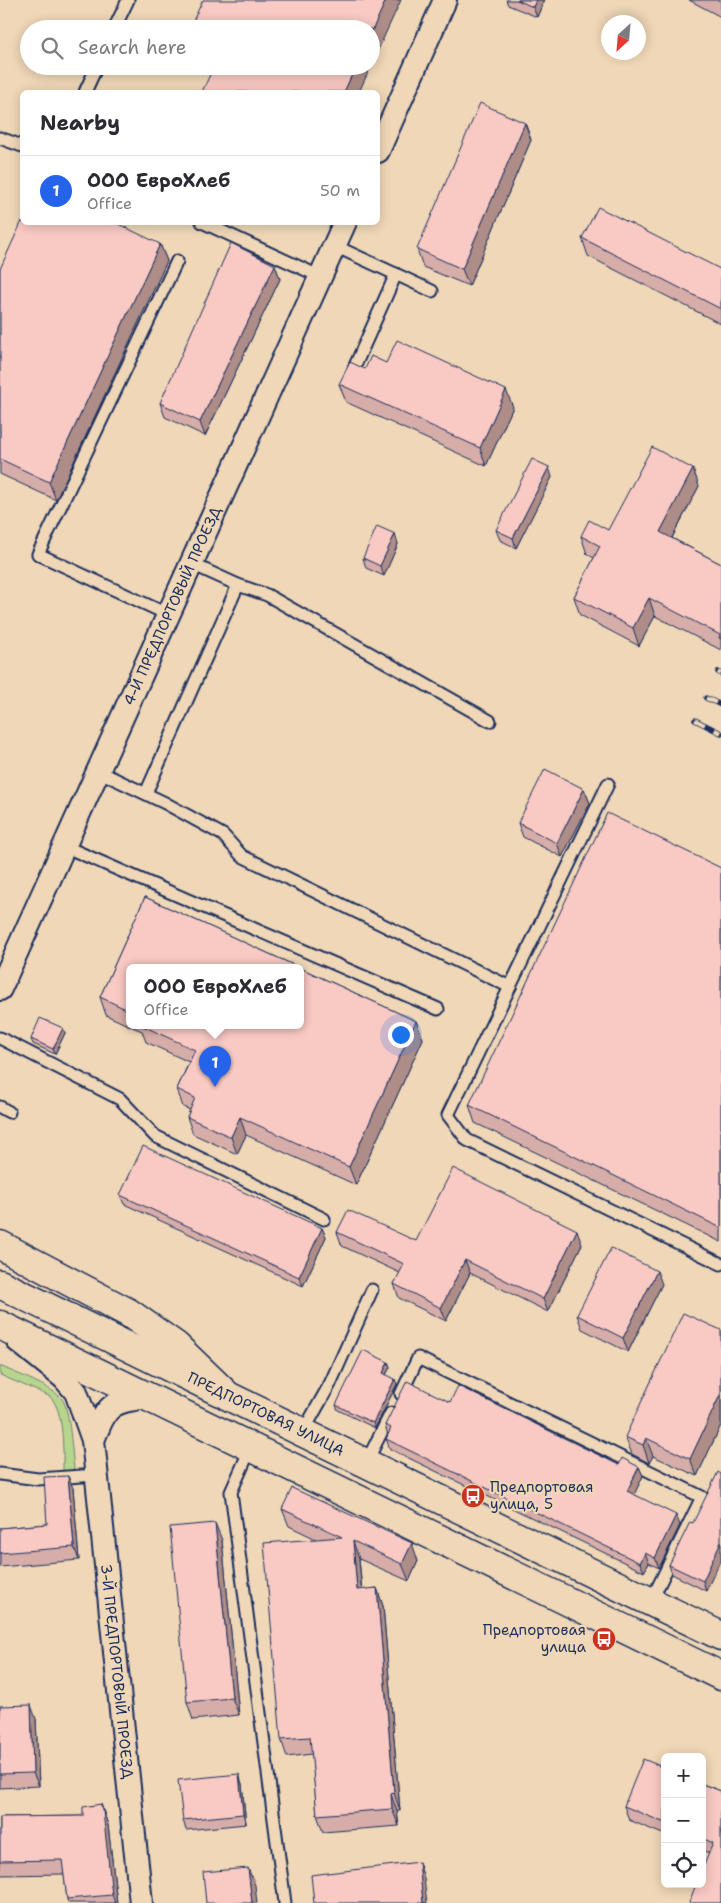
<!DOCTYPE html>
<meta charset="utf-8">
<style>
body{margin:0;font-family:"Shantell Sans",sans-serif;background:#f7f7f7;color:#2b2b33}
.controls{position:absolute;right:15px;bottom:15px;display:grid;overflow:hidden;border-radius:8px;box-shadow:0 2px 12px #0003}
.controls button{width:45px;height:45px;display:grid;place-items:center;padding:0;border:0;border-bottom:1px solid #e1e1e2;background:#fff;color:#2b2b33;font:25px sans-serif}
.compass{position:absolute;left:601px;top:15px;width:45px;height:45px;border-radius:50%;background:#fff;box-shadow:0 2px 12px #0003;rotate:206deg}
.you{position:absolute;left:400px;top:1034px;width:18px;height:18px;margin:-12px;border:4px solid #fff;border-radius:50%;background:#1a73e8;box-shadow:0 0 0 8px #1a73e833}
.badge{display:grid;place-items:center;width:32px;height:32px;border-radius:50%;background:#2563eb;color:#fff;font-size:16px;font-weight:700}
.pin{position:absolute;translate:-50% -41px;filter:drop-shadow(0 1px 2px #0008)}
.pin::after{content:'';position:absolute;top:26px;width:18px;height:15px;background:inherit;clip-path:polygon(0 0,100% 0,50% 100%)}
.popup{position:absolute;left:126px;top:964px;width:178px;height:65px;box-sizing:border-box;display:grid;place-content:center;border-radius:8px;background:#fff;filter:drop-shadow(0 1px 4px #0005);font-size:16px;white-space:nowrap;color:#7c7c81}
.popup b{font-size:19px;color:#2b2b33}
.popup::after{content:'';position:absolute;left:50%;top:100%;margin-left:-10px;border:10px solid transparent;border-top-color:#fff}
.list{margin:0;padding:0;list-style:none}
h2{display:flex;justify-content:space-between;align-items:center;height:65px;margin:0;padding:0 20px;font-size:21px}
h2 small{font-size:16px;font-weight:400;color:#7c7c81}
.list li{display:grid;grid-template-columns:32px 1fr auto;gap:15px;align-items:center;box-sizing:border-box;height:70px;padding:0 20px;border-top:1px solid #e1e1e2}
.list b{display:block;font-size:19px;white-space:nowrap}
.list p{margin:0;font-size:16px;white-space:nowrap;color:#7c7c81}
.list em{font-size:16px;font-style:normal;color:#7c7c81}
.icon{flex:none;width:28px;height:28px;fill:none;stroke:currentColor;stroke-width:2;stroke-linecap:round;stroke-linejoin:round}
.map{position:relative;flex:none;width:721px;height:1903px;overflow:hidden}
.search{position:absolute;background:#fff;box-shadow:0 2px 12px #0003;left:20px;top:20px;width:360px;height:55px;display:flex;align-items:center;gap:12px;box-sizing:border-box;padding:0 18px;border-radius:28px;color:#7c7c81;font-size:19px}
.panel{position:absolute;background:#fff;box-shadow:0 2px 12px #0003;left:20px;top:90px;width:360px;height:135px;border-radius:8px}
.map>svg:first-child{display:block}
</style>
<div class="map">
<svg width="721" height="1903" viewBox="0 0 721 1903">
<rect width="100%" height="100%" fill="#efd7b7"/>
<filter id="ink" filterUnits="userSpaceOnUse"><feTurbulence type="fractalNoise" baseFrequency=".02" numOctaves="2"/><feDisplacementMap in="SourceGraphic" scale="10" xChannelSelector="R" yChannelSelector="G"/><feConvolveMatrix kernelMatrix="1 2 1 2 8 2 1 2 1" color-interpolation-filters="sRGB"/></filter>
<g filter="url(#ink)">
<path fill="#b7d58d" stroke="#698276" d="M0 1366C15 1373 53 1387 62 1399 70 1409 72 1454 74 1469L63 1474C63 1455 65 1408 49 1396L0 1375Z"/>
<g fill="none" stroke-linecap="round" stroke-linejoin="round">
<g stroke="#1b2f5e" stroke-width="15">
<g id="service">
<polyline points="114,29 128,0"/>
<polyline points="85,92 97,66"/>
<polyline points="0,138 22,146"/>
<polyline points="202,222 321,277"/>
<polyline points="335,246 432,291"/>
<polyline points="354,368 396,274"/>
<polyline points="192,564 238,585 267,595 490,721"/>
<polyline points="169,615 38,554 177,261"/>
<polyline points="98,771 165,803 223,835 242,856 510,987"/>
<polyline points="608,784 448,1115 467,1140 721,1264"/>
<polyline points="146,793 238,585"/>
<polyline points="64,846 438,1009"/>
<polyline points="0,1038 120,1099 155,1136 324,1219"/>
<polyline points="0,1107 9,1112"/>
<polyline points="401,1394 418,1358 702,1497 651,1601"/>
<polyline points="303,1432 330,1384 372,1290"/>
<polyline points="251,1447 231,1492 285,1903"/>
<polyline points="366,1463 391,1413"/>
<polyline points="0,1474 38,1479 97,1475"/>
</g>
</g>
<g stroke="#1b2f5e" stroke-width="26">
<g id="minor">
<polyline points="378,151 445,0"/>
<path id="s1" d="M0 989 345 222"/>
<path id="s2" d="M18 1341 64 1378 76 1392 93 1440 141 1903"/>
<path d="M93 1440C108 1404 109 1402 148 1397"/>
</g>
</g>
<g stroke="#1b2f5e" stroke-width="31">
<polyline id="tertiary" points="0,1284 220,1392"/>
</g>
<g stroke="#1b2f5e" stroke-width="31">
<g id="secondary">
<polyline points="0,1245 129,1313 176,1346 228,1396 721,1636"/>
<polyline points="0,1325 721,1676"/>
</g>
</g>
<use href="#service" stroke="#efd7b7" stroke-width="11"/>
<use href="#minor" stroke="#efd7b7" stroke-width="22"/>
<use href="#tertiary" stroke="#efd7b7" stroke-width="28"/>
<use href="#secondary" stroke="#efd7b7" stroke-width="28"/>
<g stroke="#1b2f5e" stroke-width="5.5">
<g id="rail">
<polyline points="718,672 721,674"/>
<polyline points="706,698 721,705"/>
<polyline points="695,720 721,733"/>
</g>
</g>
<use href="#rail" stroke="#efd7b7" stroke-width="4" stroke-dasharray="11" stroke-linecap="butt"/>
</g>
<g fill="#d6ada8" stroke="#1b2f5e">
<polygon points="506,0 544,0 537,17 508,5"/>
<polygon points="689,0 721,0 721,17"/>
<polygon points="525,123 531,140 469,286 423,267 417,249"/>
<polygon points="582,238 720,269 721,266 721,324 588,256"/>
<polygon points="160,244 167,261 56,500 0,474 0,269"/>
<polygon points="275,265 280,279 205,436 165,417 160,403"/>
<polygon points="386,363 513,407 486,466 346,402 339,384 365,369"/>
<polygon points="693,469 699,486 672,538 721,564 721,650 655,616 639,646 580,615 574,597 594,558 587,554 581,536 608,530"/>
<polygon points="552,477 516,548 500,540 496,530"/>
<polygon points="395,534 398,544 384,576 366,568 363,558"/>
<polygon points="584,789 590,803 562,857 523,837 518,823"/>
<polygon points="721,868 721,1242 475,1123 469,1105"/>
<polygon points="145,897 416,1021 423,1039 356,1185 246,1135 237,1154 193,1134 187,1117 190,1110 183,1107 177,1089 189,1062 146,1042 142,1031 130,1026 300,1026 300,968 130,968 130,1026 106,1015 100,997"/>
<polygon points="65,1033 55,1054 33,1044 31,1039"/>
<polygon points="120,1195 322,1228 326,1237 303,1286 124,1204"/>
<polygon points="337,1232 416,1241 582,1244 548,1312 470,1273 446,1321 399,1298 394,1284 400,1273 342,1246"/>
<polygon points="662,1284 628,1352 582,1329 577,1315"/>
<polygon points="721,1330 721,1425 697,1476 653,1456 649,1463 632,1454 625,1437"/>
<polygon points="388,1362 390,1367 386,1375 397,1384 375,1428 338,1410 336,1405"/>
<polygon points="450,1402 619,1465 639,1467 643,1476 634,1494 680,1525 659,1568 649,1563 644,1572 390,1449 386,1439 388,1435 385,1425"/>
<polygon points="73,1488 79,1560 0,1567 0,1528 47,1524"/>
<polygon points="282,1509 418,1561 409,1581 359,1559 362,1590 377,1588 383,1606 400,1811 397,1811 399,1826 323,1832 317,1815 312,1754 287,1757 281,1739 316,1539 289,1526"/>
<polygon points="693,1523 706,1591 672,1574 669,1565"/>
<polygon points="222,1540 239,1715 193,1720 187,1702"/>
<polygon points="0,1706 36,1719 39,1786 0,1788"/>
<polygon points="665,1768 665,1835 629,1820 624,1806"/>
<polygon points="239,1774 242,1784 246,1824 186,1830 183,1820"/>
<polygon points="702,1784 721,1791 721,1903 709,1853 702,1850"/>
<polygon points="101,1804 108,1825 117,1903 68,1903 67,1899 64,1874 0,1875 0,1817 83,1816"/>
</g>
<g fill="#ae8d88" stroke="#1b2f5e">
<polygon points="386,0 401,0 371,65 371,33"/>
<polygon points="536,0 544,0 537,17 533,7"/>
<polygon points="356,66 371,66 359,92 344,92"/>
<polygon points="525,123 531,140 469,286 462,269"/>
<polygon points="160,244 167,261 56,500 49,482"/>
<polygon points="275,265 280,279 205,436 200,422"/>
<polygon points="506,390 513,407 486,466 480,448"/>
<polygon points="549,467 552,477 516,548 513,538"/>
<polygon points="693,469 699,486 666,549 660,532"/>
<polygon points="395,534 398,544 384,576 380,566"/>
<polygon points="649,598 655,616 639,646 633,628"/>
<polygon points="584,789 590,803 562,857 557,843"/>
<polygon points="416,1021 423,1039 356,1185 349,1167"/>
<polygon points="63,1028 65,1033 55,1054 53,1049"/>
<polygon points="240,1117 246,1135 237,1154 231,1137"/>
<polygon points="322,1228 326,1237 303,1286 299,1277"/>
<polygon points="577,1230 582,1244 548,1312 543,1299"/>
<polygon points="465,1260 470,1273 446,1321 441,1308"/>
<polygon points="657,1271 662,1284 628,1352 623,1338"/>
<polygon points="388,1362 390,1367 384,1378 383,1373"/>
<polygon points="395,1379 397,1384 375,1428 373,1423"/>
<polygon points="721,1393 721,1425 697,1476 690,1459"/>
<polygon points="646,1438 653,1456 649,1463 643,1445"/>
<polygon points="639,1467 643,1476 631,1501 627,1491"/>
<polygon points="68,1476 73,1488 79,1560 74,1547"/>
<polygon points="676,1515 680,1525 659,1568 655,1558"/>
<polygon points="215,1523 222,1540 239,1715 232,1698"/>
<polygon points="353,1541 359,1559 363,1607 357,1590"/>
<polygon points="721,1541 721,1559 706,1591 703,1581"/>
<polygon points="412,1543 418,1561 409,1581 402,1564"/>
<polygon points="645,1553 649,1563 644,1572 640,1563"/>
<polygon points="377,1588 383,1606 400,1811 394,1793"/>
<polygon points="31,1705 36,1719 39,1786 33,1773"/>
<polygon points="239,1774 242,1784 246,1824 243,1814"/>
<polygon points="391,1794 397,1811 399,1826 392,1809"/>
<polygon points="101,1804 108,1825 117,1903 115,1903 112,1895"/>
<polygon points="419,1862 424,1878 427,1903 423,1903"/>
<polygon points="248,1868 255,1885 257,1903 252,1903"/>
</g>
<g fill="#f9c9c3" stroke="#1b2f5e">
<polygon points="203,0 386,0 371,33 371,29 189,29"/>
<polygon points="517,0 536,0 533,7"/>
<polygon points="214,66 356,66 344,92 202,92"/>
<polygon points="480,103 525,123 462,269 417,249"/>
<polygon points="598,207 720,269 721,266 721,309 582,238"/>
<polygon points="22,221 22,222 114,222 160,244 49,482 0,459 0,269"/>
<polygon points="231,243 275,265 200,422 160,403"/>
<polygon points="397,340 506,390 480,448 339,384 350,362 365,369 371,356 386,363"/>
<polygon points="652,447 693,469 660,532 721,564 721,639 719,638 720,635 649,598 633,628 574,597 600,546 581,536 589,520 608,530"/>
<polygon points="532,459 549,467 513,538 496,530"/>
<polygon points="377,526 395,534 380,566 363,558"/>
<polygon points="545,769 584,789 557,843 518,823"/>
<polygon points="607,813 721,868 721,1228 469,1105"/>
<polygon points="145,897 416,1021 349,1167 240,1117 231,1137 187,1117 195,1098 177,1089 195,1050 143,1026 300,1026 300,968 130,968 130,1011 100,997"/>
<polygon points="40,1018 63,1028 53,1049 31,1039"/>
<polygon points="143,1146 322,1228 299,1277 120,1195"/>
<polygon points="453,1168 577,1230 543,1299 465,1260 441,1308 394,1284 404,1264 337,1232 348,1210 416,1241"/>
<polygon points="611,1248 657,1271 623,1338 577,1315"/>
<polygon points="683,1313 721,1330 721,1393 690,1459 646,1438 643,1445 625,1437"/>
<polygon points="363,1350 388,1362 383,1373 395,1379 373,1423 336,1405"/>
<polygon points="407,1381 450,1402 458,1386 619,1465 622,1458 639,1467 627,1491 676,1515 655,1558 645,1553 640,1563 386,1439 391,1428 385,1425"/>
<polygon points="718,1472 721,1474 721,1541 703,1581 669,1565 690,1522 693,1523"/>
<polygon points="68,1476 74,1547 0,1553 0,1528 47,1524 44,1477"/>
<polygon points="292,1488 412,1543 402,1564 353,1541 357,1590 377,1588 394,1793 391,1794 392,1809 317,1815 310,1737 281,1739 264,1543 342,1537 282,1509"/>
<polygon points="215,1523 232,1698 187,1702 170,1527"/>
<polygon points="31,1705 33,1773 0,1774 0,1706"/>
<polygon points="643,1759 665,1768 665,1823 624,1806"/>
<polygon points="239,1774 243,1814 183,1820 178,1780"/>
<polygon points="702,1784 721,1791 721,1903 689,1903 696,1884 702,1884 702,1870 713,1843 702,1838"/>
<polygon points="101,1804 102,1811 103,1811 112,1895 67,1899 62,1860 0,1861 0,1817 83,1816 83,1807"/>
<polygon points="419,1862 423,1903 314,1903 311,1875"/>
<polygon points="248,1868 252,1903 206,1903 203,1872"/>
</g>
</g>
<defs>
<g id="bus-disc" transform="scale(1.25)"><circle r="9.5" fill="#c8321e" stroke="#efd7b7"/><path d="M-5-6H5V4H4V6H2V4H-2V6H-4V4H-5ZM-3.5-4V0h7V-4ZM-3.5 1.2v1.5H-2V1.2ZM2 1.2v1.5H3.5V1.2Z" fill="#fff"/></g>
</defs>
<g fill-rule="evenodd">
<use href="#bus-disc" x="473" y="1496"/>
<use href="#bus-disc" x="604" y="1639"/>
</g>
<g text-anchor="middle" stroke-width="4.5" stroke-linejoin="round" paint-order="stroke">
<g font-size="15" fill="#1b2f5e" stroke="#efd7b7">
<text dy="5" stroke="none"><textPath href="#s1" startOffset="420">4-Й ПРЕДПОРТОВЫЙ ПРОЕЗД</textPath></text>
<text transform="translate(266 1414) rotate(26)" y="5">ПРЕДПОРТОВАЯ УЛИЦА</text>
<text dy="5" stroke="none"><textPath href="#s2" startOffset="361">3-Й ПРЕДПОРТОВЫЙ ПРОЕЗД</textPath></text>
</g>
<g font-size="15" fill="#1b2f5e" stroke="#efd7b7" text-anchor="start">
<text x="490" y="1492">Предпортовая<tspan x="490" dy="17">улица, 5</tspan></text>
<text x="586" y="1635" text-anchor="end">Предпортовая<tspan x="586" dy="17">улица</tspan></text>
</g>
</g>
</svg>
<div class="controls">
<button>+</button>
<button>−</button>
<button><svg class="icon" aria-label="locate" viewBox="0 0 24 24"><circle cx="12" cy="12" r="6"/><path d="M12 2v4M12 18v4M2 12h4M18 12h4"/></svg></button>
</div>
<svg class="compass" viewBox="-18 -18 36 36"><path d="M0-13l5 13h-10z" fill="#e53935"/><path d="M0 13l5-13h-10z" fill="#7c7c81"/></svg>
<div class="you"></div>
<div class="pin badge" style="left:215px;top:1087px">1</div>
<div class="popup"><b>ООО ЕвроХлеб</b>Office</div>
<div class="search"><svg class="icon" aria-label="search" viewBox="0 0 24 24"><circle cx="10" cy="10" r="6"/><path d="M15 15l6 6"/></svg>Search here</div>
<section class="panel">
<h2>Nearby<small></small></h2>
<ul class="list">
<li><span class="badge">1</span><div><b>ООО ЕвроХлеб</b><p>Office</p></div><em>50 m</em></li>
</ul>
</section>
</div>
